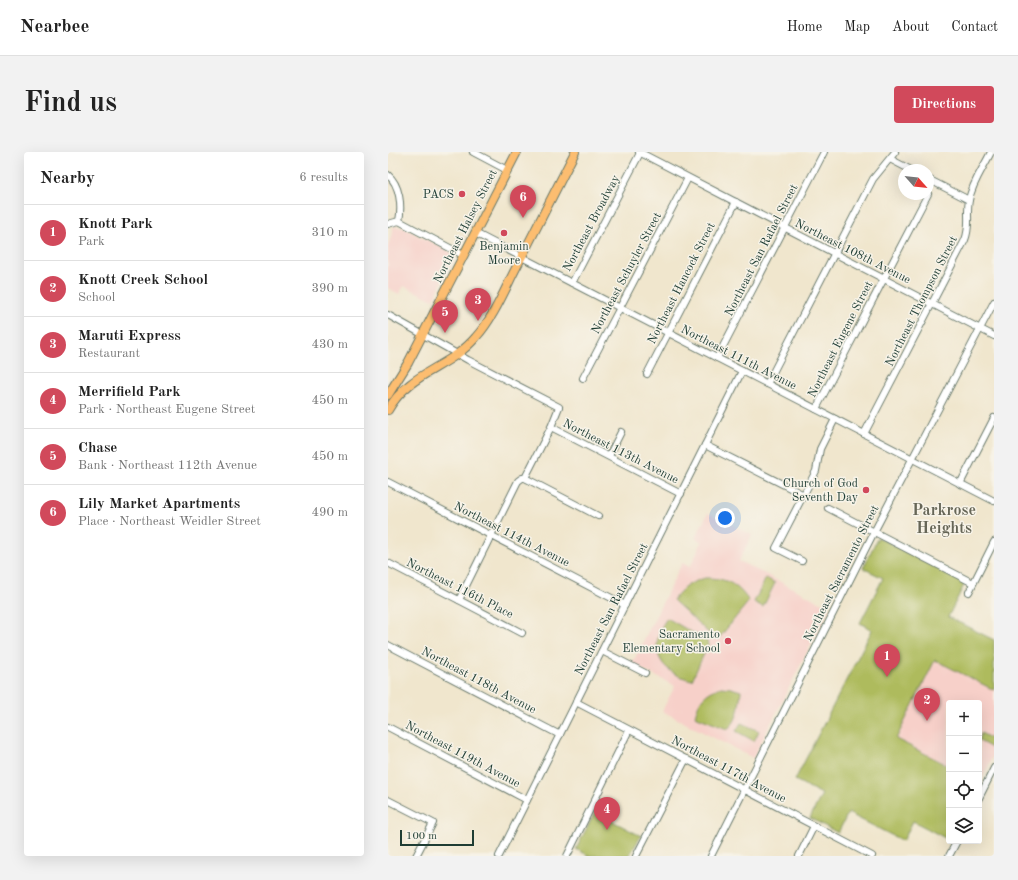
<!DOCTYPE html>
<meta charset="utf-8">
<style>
body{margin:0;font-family:"Old Standard TT",serif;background:#f2f2f2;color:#222}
.controls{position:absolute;right:12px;bottom:12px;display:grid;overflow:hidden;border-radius:4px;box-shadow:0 4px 16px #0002}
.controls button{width:36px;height:36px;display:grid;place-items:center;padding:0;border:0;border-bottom:1px solid #e0e0e0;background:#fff;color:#222;font:20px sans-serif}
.compass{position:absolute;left:510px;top:12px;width:36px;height:36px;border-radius:50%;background:#fff;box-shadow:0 4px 16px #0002;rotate:117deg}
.scale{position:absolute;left:12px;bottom:10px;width:74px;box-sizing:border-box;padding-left:4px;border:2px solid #1f3d34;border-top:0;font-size:11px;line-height:14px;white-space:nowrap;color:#1f3d34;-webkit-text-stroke:3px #f7f3e8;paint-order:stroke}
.you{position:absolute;left:337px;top:366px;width:14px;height:14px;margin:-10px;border:3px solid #fff;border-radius:50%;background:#1a73e8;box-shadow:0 0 0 6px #1a73e833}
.badge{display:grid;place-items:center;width:26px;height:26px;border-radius:50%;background:#d1495b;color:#fff;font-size:13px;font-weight:700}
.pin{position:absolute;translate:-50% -33px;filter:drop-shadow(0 1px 2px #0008)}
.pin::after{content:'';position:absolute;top:21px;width:14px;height:12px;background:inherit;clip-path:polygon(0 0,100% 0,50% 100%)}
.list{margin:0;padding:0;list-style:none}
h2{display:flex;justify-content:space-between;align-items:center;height:52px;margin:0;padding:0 16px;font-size:17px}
h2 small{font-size:13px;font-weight:400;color:#767676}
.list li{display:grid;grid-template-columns:26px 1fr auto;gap:12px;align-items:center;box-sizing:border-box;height:56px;padding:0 16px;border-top:1px solid #e0e0e0}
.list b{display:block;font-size:15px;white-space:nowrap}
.list p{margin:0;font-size:13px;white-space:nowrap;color:#767676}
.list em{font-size:13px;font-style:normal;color:#767676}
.icon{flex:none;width:22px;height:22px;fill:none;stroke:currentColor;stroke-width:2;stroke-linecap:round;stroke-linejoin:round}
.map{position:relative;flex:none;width:606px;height:704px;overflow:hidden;border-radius:4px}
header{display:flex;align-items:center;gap:24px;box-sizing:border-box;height:56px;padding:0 20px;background:#fff;border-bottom:1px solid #e0e0e0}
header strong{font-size:19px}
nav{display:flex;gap:22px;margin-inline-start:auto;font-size:14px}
.intro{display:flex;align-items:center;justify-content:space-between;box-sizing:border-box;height:96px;padding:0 24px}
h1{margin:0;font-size:28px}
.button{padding:10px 18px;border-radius:4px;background:#d1495b;color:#fff;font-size:14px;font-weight:700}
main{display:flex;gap:24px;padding:0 24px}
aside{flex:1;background:#fff;border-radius:4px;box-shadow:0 4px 16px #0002}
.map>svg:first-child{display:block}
</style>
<header>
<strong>Nearbee</strong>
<nav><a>Home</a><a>Map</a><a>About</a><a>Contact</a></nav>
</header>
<div class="intro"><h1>Find us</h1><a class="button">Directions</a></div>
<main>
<aside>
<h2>Nearby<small>6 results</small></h2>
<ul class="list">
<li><span class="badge">1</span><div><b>Knott Park</b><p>Park</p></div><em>310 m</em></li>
<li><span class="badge">2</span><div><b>Knott Creek School</b><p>School</p></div><em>390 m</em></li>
<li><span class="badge">3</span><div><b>Maruti Express</b><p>Restaurant</p></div><em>430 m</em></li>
<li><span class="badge">4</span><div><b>Merrifield Park</b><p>Park · Northeast Eugene Street</p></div><em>450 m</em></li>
<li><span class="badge">5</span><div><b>Chase</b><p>Bank · Northeast 112th Avenue</p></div><em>450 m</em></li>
<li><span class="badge">6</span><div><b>Lily Market Apartments</b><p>Place · Northeast Weidler Street</p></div><em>490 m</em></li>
</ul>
</aside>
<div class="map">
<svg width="606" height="704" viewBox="0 0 606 704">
<rect width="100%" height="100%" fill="#f7f3e8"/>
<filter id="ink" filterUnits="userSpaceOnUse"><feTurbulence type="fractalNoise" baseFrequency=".025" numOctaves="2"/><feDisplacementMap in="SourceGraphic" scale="8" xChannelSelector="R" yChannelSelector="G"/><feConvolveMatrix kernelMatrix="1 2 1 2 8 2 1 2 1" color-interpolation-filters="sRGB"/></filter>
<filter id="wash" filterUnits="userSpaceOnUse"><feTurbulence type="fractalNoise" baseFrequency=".012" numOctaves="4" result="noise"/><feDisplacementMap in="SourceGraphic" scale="16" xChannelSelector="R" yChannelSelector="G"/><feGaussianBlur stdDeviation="0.9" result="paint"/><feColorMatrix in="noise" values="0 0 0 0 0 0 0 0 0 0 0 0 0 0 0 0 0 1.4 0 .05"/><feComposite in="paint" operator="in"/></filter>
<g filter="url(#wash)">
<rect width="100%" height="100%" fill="#f0e6cd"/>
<g fill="#f7d0c9">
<polygon points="6,74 16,76 68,103 45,148 16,134 11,142 0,136 0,94"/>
<polygon points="320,361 364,383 351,409 442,455 365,606 274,559 287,534 244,512 294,411 302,415 314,390 307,386"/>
<polygon points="547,508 606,538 606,602 592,630 591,551 561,551 561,614 508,587"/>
</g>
<g fill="#aebb5d" stroke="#667c48">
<polygon points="490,385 577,431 560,465 606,488 606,538 547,508 508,587 561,614 561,688 525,669 515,689 460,661 450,681 422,666 434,642 407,628 484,478 472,471 495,426 475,416"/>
<path d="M317 426C338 426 348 431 361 449L331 486 325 485 285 448C295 435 301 431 317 426Z"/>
<polygon points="378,426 387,431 375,455 366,450"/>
<path d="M279 466 319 489 320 493 304 528C270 521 259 494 279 466Z"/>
<path d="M333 535 343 536 353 539C351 552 351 570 339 577L307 564C311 547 317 541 333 535Z"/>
<polygon points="353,571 371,579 366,589 348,579"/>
<polygon points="593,581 606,588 604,596 591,589"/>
<polygon points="207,660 253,684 241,704 202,704 188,697"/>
</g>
</g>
<g filter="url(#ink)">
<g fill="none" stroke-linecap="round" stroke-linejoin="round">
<g stroke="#68786a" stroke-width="8">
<g id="minor">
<polyline points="85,0 119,18"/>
<polyline points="251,0 606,184"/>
<polyline points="502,7 523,18"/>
<path d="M0 23C12 33 14 54 11 69"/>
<polyline points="540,27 581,48"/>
<polyline points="0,72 11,69 75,103"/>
<polyline points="87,81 606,349"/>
<polyline points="184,131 252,1"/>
<polyline points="0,163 80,208 171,255 163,275 137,326"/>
<polyline points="329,206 436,0"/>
<polyline points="259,222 348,50"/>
<polyline points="195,226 300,26"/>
<polyline points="379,232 485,27 507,0"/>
<polyline points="428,257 540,42"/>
<polyline points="163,275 293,342"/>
<path d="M476 282 577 88C583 73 578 62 581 48 584 31 596 15 603 0"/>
<polyline points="317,293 416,343"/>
<polyline points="221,304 233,280"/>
<polyline points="137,326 210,364"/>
<polyline points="0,330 237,453"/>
<polyline points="572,332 606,266"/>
<polyline points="440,356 585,431"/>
<polyline points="414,409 388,396 428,319 432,297 447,267"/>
<polyline points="0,411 134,481"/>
<polyline points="581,440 606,390"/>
<polyline points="71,448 130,329 134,326 137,326"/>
<polyline points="0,493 172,583"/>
<polyline points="214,499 257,521"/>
<polyline points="188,550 484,704"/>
<polyline points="0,575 139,648"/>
<polyline points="591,646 606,616"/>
<polyline points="0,648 45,671 28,704"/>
<polyline points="111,704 354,219"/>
<polyline points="179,704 241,578"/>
<polyline points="248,704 298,607"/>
<polyline points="323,704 486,380 606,150"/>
<polyline points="411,704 426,674"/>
<polyline points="561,704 569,689"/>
</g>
</g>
<g stroke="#68786a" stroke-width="10">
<g id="major">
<polyline points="0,243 20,211 129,0"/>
<path d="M0 258C22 219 61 217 88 185 106 165 117 137 129 114 148 76 168 38 187 0"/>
</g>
</g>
<use href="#minor" stroke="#fff" stroke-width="6"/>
<use href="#major" stroke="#fcbd6f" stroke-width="8"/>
</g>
</g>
<g fill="#d1495b" stroke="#f7f3e8" stroke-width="1.5">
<circle cx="74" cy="42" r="4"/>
<circle cx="116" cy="81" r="4"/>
<circle cx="478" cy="338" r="4"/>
<circle cx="340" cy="489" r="4"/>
</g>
<g text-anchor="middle" stroke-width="3" stroke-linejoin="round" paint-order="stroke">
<g font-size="12" fill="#1f3d34" stroke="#f7f3e8" text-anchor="end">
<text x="66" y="46">PACS</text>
<text x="116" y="98" text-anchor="middle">Benjamin<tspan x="116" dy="14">Moore</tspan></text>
<text x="470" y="335">Church of God<tspan x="470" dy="14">Seventh Day</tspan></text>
<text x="332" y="486">Sacramento<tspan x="332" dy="14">Elementary School</tspan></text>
</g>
<g font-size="12" fill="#1f3d34" stroke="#f7f3e8">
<text transform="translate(203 71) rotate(-62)" y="4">Northeast Broadway</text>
<text transform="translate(77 74) rotate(-63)" y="4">Northeast Halsey Street</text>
<text transform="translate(373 98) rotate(-63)" y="4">Northeast San Rafael Street</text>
<text transform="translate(465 99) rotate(27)" y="4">Northeast 108th Avenue</text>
<text transform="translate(238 121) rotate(-62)" y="4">Northeast Schuyler Street</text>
<text transform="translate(293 131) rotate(-63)" y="4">Northeast Hancock Street</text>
<text transform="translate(533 149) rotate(-63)" y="4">Northeast Thompson Street</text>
<text transform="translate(452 187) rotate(-63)" y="4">Northeast Eugene Street</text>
<text transform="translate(351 205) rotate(27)" y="4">Northeast 111th Avenue</text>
<text transform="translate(233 299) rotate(27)" y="4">Northeast 113th Avenue</text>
<text transform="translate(124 382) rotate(27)" y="4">Northeast 114th Avenue</text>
<text transform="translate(453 421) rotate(-63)" y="4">Northeast Sacramento Street</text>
<text transform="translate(72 436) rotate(27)" y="4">Northeast 116th Place</text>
<text transform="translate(223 457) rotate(-63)" y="4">Northeast San Rafael Street</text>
<text transform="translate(91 528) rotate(28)" y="4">Northeast 118th Avenue</text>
<text transform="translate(75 602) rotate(28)" y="4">Northeast 119th Avenue</text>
<text transform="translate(341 617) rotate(28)" y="4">Northeast 117th Avenue</text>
</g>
<g font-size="16" font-weight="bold" fill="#666657" stroke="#f7f3e8">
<text x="556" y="363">Parkrose<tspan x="556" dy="18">Heights</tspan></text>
</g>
</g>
</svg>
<div class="controls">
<button>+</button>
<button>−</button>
<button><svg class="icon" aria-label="locate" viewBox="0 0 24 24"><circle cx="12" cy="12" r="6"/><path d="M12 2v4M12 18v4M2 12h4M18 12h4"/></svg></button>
<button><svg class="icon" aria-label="layers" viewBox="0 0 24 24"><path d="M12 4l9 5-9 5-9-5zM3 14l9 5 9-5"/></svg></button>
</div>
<svg class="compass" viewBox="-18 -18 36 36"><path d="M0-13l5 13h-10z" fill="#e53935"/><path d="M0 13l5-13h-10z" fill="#767676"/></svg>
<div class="scale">100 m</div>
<div class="you"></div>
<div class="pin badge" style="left:499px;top:525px">1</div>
<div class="pin badge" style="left:539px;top:569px">2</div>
<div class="pin badge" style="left:90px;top:169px">3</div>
<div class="pin badge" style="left:219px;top:678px">4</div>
<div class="pin badge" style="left:57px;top:181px">5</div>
<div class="pin badge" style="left:135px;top:66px">6</div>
</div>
</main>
